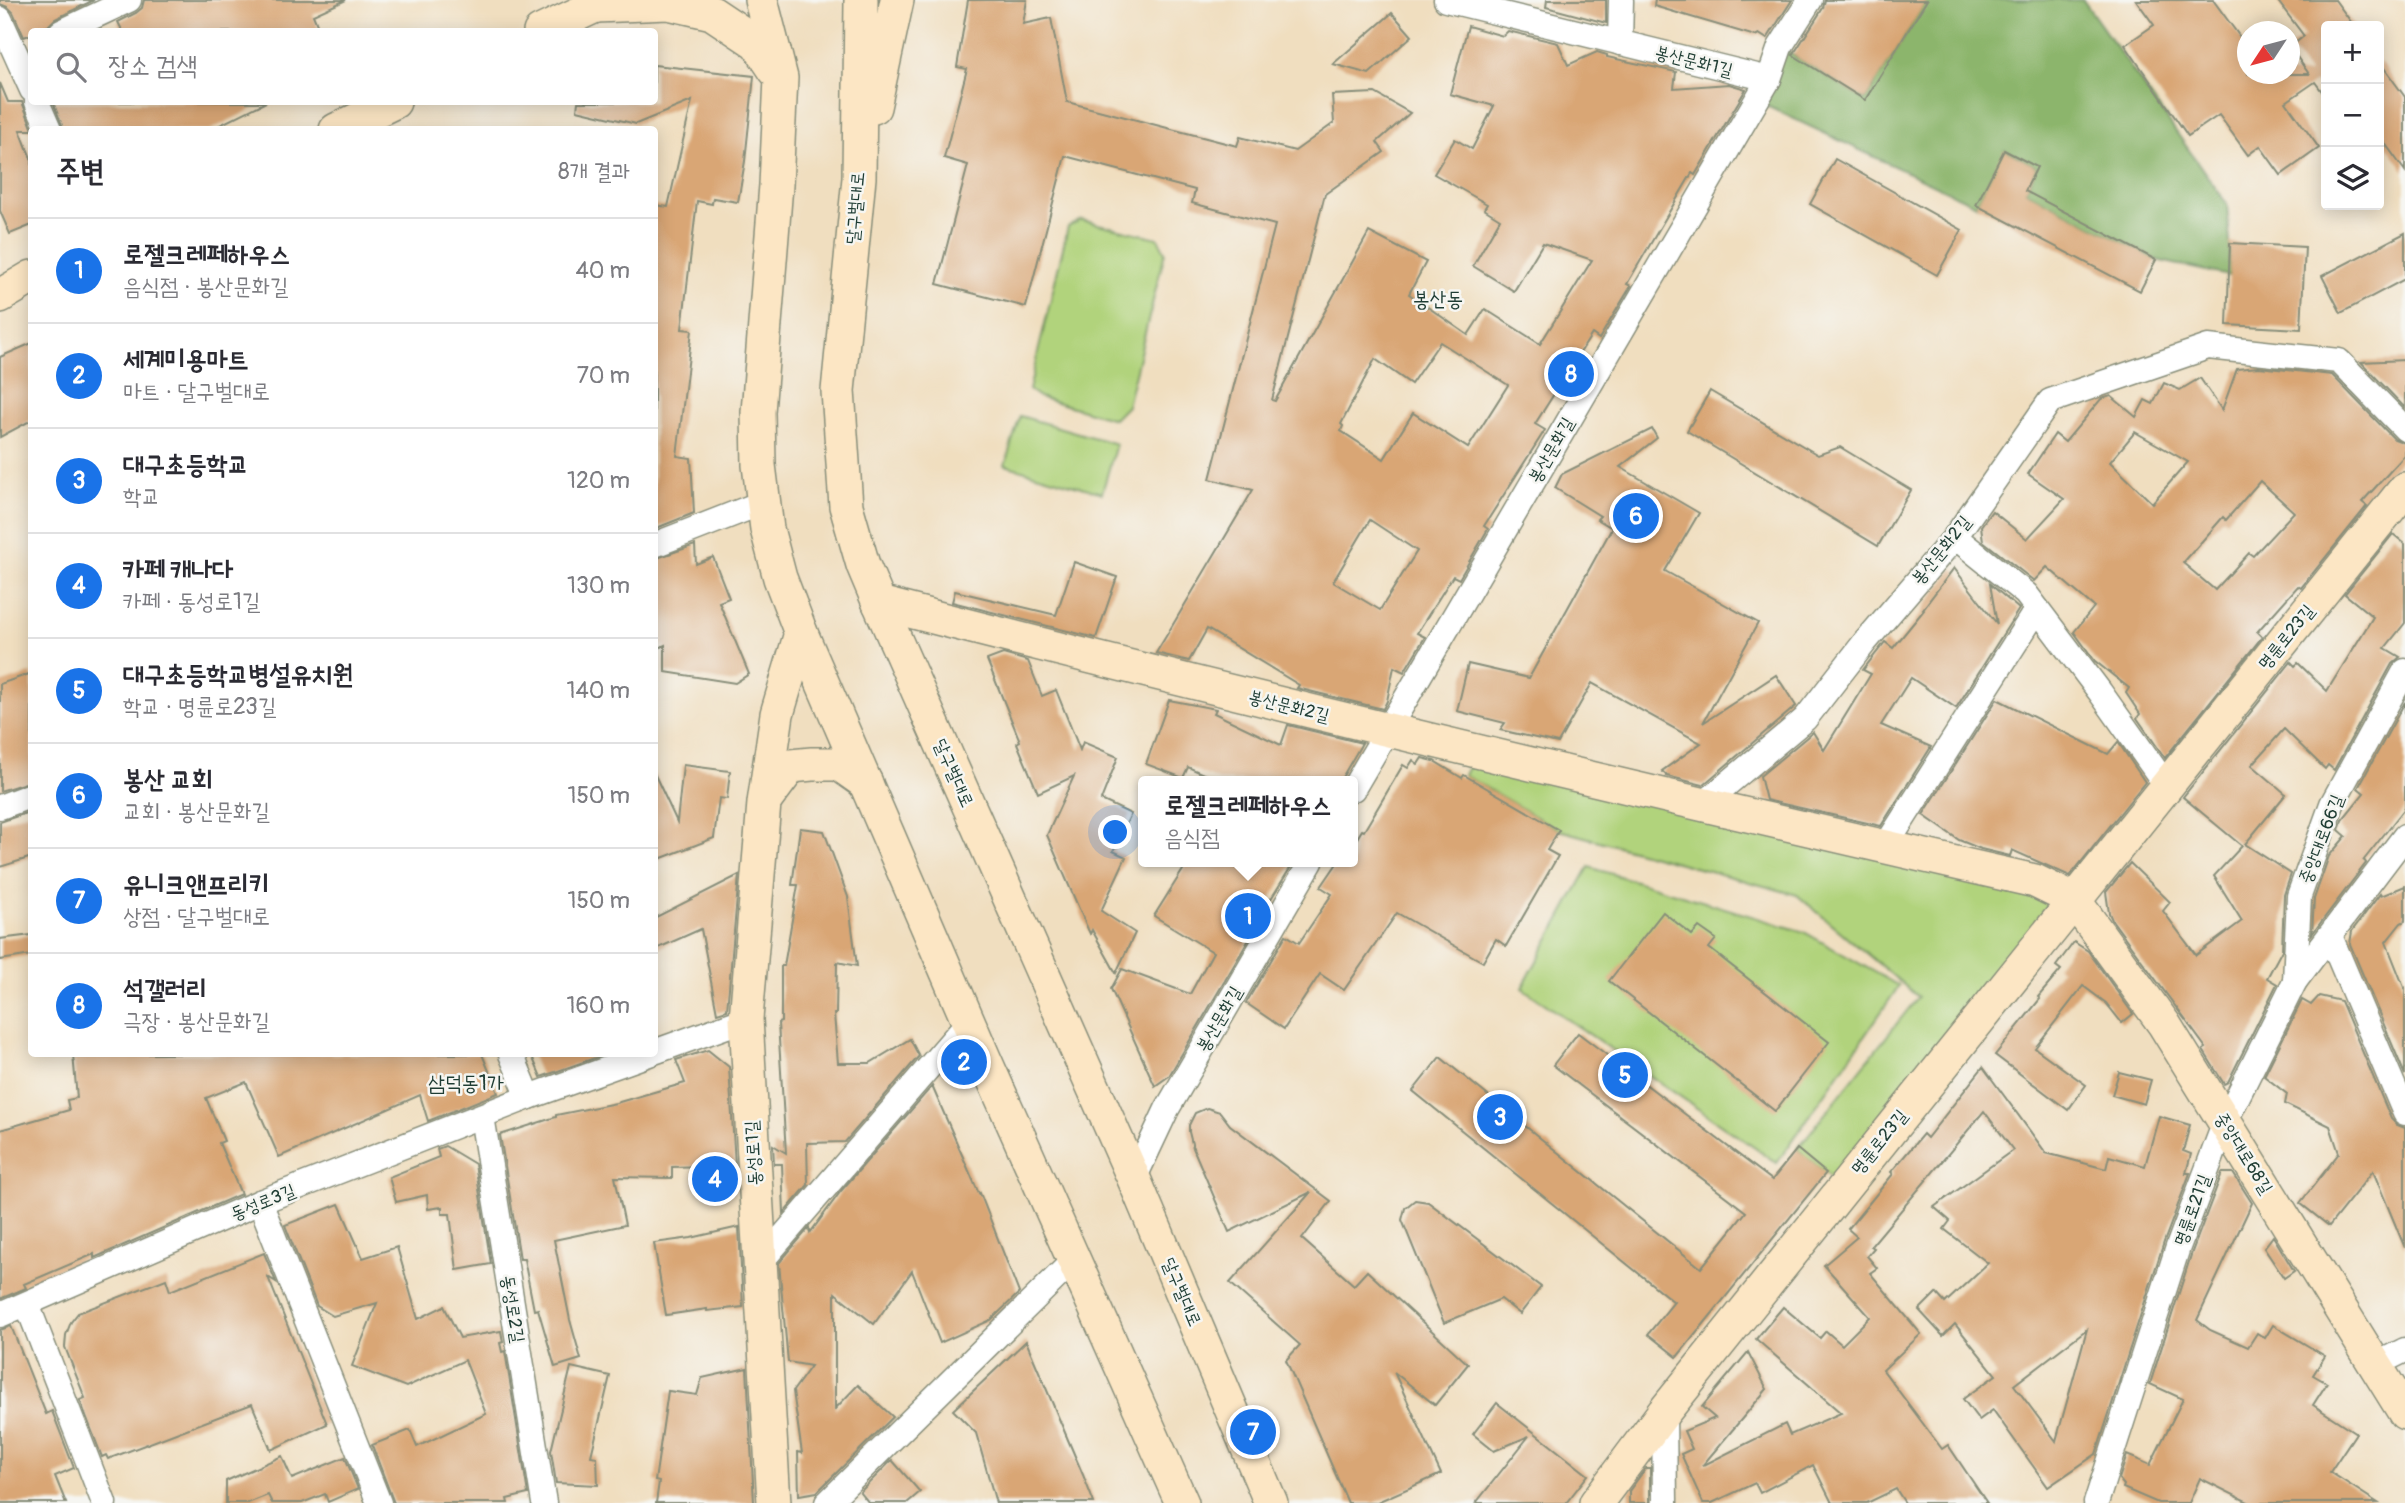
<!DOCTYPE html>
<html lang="ko">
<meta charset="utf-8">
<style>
body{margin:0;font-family:Pangolin,"Poor Story",sans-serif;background:#f2f2f3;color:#2b2b33}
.controls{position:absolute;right:21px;top:21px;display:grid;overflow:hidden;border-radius:7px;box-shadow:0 4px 18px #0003}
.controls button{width:63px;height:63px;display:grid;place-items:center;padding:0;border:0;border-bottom:2px solid #e1e1e2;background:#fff;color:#2b2b33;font:35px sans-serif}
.compass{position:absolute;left:2237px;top:21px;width:63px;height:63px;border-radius:50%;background:#fff;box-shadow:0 4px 18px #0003;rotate:234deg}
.you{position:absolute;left:1116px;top:833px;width:24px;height:24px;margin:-18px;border:5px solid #fff;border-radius:50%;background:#1a73e8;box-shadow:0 0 0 10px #1a73e833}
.badge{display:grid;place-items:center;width:46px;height:46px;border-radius:50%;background:#1a73e8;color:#fff;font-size:23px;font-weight:700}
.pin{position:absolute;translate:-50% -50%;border:4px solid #fff;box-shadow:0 2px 7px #0006}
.popup{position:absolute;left:1138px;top:776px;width:220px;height:91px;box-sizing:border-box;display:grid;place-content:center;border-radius:7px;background:#fff;filter:drop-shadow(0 2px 5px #0005);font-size:23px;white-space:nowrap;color:#7c7c81}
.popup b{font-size:26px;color:#2b2b33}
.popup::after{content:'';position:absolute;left:50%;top:100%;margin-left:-14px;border:14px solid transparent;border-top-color:#fff}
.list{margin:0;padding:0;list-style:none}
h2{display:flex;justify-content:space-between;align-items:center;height:91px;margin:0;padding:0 28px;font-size:30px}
h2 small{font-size:23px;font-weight:400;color:#7c7c81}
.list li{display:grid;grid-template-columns:46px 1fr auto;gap:21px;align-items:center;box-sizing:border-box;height:105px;padding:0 28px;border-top:2px solid #e1e1e2}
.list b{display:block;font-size:26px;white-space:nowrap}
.list p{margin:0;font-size:23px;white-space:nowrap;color:#7c7c81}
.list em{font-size:23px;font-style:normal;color:#7c7c81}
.icon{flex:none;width:38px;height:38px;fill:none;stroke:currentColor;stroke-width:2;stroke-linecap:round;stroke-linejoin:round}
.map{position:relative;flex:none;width:2405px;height:1503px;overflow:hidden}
.search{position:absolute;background:#fff;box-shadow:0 4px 18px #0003;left:28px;top:28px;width:630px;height:77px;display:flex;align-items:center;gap:18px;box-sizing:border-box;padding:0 24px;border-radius:7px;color:#7c7c81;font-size:26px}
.panel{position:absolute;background:#fff;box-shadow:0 4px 18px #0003;left:28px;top:126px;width:630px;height:931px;border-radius:7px}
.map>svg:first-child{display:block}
</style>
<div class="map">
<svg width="2405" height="1503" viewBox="0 0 2405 1503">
<rect width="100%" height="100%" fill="#f6f6f2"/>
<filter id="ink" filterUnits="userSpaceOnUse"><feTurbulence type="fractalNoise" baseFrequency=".0143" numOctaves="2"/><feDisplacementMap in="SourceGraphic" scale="14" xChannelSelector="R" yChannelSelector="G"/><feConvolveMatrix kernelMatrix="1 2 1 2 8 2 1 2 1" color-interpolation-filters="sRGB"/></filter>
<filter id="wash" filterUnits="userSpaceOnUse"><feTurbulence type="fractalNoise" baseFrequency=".00686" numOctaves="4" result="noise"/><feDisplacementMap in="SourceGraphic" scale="28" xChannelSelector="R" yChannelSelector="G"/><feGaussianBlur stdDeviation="1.57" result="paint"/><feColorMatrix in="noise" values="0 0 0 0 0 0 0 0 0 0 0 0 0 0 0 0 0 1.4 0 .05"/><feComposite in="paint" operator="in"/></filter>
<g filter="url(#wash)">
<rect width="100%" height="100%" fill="#f0debf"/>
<g fill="#b1d37c" stroke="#688858" stroke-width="2">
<polygon points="1081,220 1158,238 1165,252 1127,406 1114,419 1039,397 1029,390 1068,227"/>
<polygon points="1020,416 1116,444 1102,493 1005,465"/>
<polygon points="1474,754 2074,900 1843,1188 1797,1149 1918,997 1797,895 1559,830 1464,775"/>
<polygon points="1589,867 1804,932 1899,986 1777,1163 1522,988"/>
</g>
<polygon fill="#8cb56c" stroke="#567950" stroke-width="2" points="1927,0 2083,0 2227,204 2230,243 2229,276 2156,260 2025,191 2037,167 2005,150 1976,205 1756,101 1780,47 1865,100"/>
<g id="blocks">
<g fill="#d9a675" fill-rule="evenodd">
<polygon points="0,0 94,0 55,19 48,26 32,32 32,34 24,37 13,12 8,7 0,4"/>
<polygon points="144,0 346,0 313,15 320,32 123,32 118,22 136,13 142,8"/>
<path d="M968 0H1027L1023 24 1051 18 1067 102 1237 146 1240 137 1295 151 1334 123 1332 95 1375 93 1410 113 1377 142 1384 152 1325 194 1272 400 1275 401 1369 232 1426 262 1409 294 1468 335 1485 309 1540 344 1592 260 1543 243 1514 291 1473 266 1500 219 1484 209 1487 204 1434 174 1455 139 1472 149 1494 106 1450 94 1468 26 1503 36 1508 31 1558 43 1568 65 1597 52 1607 55V57L1676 72 1674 88 1729 84 1746 89 1695 175 1692 173 1665 219 1627 284 1631 286 1599 339 1592 334 1535 424 1545 430 1484 526 1488 529 1459 579 1453 576 1417 633 1425 637 1404 672 1394 667 1387 701 1383 709 1297 688 1299 685 1207 629 1189 661 1156 653 1253 490 1210 479 1275 225 1192 203 1195 190 1065 156 1026 307 937 284 968 165 944 158 967 69 957 67ZM1440 342 1508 385 1468 448 1413 413 1384 459 1341 431 1343 426 1341 424 1375 359 1411 384ZM1370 520 1417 551 1380 610 1333 582Z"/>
<polygon points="1547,0 1606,0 1606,23 1546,7"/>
<polygon points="1655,0 1792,0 1767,39 1759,34 1755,36 1654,6"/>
<polygon points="1825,0 1927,0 1865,100 1793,55 1823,8"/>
<polygon points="2136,0 2213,0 2248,48 2248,74 2309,74 2290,47 2304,36 2277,0 2335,0 2354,26 2326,26 2326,97 2315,82 2286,102 2319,148 2281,175 2260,146 2248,155 2219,115 2188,136 2125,45 2154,25"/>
<polygon points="1392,13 1412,36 1369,74 1333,64"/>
<polygon points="2379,61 2405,97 2405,171 2379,135"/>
<polygon points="654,65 754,76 745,161 738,202 713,198 712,204 697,201 682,329 692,330 677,456 691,458 694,513 654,529 654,205 668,207 692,101 636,124 577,110 578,102 654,102"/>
<polygon points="0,83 8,102 22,102 33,130 20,130 32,161 32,225 10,234 0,211"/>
<polygon points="53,102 266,102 210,130 64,130"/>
<polygon points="2004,150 2037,167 2025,191 2156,260 2140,291 1976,205"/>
<polygon points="1835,159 1962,230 1937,275 1810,204"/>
<polygon points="2405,233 2405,279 2341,313 2322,276"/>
<polygon points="2230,243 2305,247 2301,329 2227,325"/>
<polygon points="32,343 32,420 0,437 0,357"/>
<polygon points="2405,360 2405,408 2361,362"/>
<path d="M2259 367 2332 375 2394 439 2405 443V455L2362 502 2367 506 2301 588 2298 586 2257 632 2262 637 2165 758 2137 718 2140 714 2126 693 2129 688 2095 661 2074 632 2094 607 2047 567 2034 581 1983 541 1981 526 1992 511 2027 539 2064 499 2028 474 2055 434 2065 442 2101 399 2111 396 2136 417 2145 400 2153 404 2164 383 2180 390 2200 378 2222 410 2237 369ZM2135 432 2188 462 2152 503 2110 462ZM2260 481 2294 512 2253 556 2249 553 2215 590 2183 563 2223 517 2226 520Z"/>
<polygon points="1710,391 1818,455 1840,447 1911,490 1878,546 1687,431"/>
<polygon points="1652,429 1657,438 1620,467 1699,513 1665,571 1758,623 1703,723 1776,675 1796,706 1703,785 1667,776 1662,771 1701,743 1592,683 1558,743 1500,730 1505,723 1457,711 1468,664 1529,678 1612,528 1597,519 1600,516 1555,488 1562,474"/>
<polygon points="2393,534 2405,544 2405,623 2385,648 2400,657 2392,664 2334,770 2328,765 2325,769 2284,729 2252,765 2286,794 2245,844 2291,874 2284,895 2282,950 2267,978 2277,984 2228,1082 2224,1084 2203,1050 2206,1048 2112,920 2109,913 2106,892 2130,863 2170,902 2163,911 2196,955 2242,921 2214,876 2242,846 2183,797 2291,662 2295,666 2298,663 2327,691 2373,617 2345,594"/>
<polygon points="695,545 696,564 713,557 729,598 719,602 749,674 735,683 665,672 665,645 654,650 654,559"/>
<polygon points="1074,562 1117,577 1096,638 952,602 955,591 1056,615"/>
<polygon points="1954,568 1997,624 1990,584 2019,609 1956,708 1911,678 1881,725 1931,747 1881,826 1766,800 1760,776 1813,732 1824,750 1871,674 1863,670 1885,642 1893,648 1924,610 1923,609"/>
<polygon points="1003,654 1028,661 1042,696 1056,690 1080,750 1083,742 1118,757 1101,800 1131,814 1113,851 1126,857 1101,911 1135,933 1116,973 1092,930 1090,934 1047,835 1074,776 1038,793 1017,743 1020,741 987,660"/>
<polygon points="32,673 32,781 0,791 0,684"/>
<polygon points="1997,699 2108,754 2118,742 2145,782 2070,876 2012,850 2010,856 1981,849 1959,840 1923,815"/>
<polygon points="1169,700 1216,709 1214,713 1281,745 1288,725 1362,743 1340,781 1219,781 1188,767 1183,778 1146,764"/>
<polygon points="2405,702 2405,808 2363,861 2364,860 2366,863 2312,934 2314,899 2329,856 2346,836 2339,830 2342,820 2364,793 2358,788"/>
<polygon points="1422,758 1434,761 1462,778 1464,775 1559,830 1547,850 1558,856 1506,946 1496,939 1483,962 1397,913 1344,990 1320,974 1284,1029 1246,1003 1286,935 1299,943 1332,894 1321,887 1338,862 1353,862 1353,845 1362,830 1364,831 1403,765 1408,768 1413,760 1418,764"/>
<polygon points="683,765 730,771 727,799 719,798 714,838 654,861 654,773 677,822"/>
<polygon points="32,811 32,857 0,867 0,822"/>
<polygon points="800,828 824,831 848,897 857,966 837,962 836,1014 834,1014 838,1063 870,1063 910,1039 919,1056 845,1142 807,1143 808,1185 784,1213 782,1164 774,1164 773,1145 786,1153 778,1023 781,1022 781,966 784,966 798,885 792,885"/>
<polygon points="1188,862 1294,862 1259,918 1261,919 1169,1076 1155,1086 1111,989 1122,969 1190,994 1213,952 1154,916"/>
<polygon points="739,875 727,1010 717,1013 701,929 654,950 654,918"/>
<polygon points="2405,886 2405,921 2401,923 2386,942 2405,990 2405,1075 2350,944 2352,931 2380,894 2381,896"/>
<polygon points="1663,912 1692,935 1699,927 1716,939 1709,948 1829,1042 1775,1111 1609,981"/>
<polygon points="32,935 32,955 0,960 0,939"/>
<polygon points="2074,942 2088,951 2133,1014 2122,1023 2106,1003 2083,986 2035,1048 2086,1085 2068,1110 1995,1055 2040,999 2038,997 2061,970 2056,966"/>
<polygon points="2319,996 2341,1001 2391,1119 2397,1125 2405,1128 2405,1248 2373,1171 2329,1226 2300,1203 2339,1153 2330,1126 2285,1104 2287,1094 2264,1076 2302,1000 2311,1005"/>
<polygon points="1578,1033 1772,1180 1797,1149 1826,1173 1677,1357 1648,1334 1674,1302 1413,1091 1440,1057 1701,1268 1746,1212 1553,1065"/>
<polygon points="708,1050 729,1067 735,1165 672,1167 672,1178 615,1177 625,1225 554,1240 570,1320 581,1359 555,1367 538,1309 534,1310 524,1259 520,1259 500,1135 556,1117 556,1115 616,1103 685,1083 676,1060"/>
<polygon points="73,1054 482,1054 498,1093 428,1121 420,1095 279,1157 246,1082 206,1098 224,1141 219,1143 241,1194 94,1258 94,1254 24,1284 26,1288 0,1299 0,1130 69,1110 67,1100 77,1098"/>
<polygon points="531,1054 606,1054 541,1077"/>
<path d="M1983 1067 2046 1153 2106 1169 2109 1156 2145 1166 2159 1116 2190 1125 2183 1151 2191 1154 2186 1173H2190L2164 1242 2096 1454 2048 1487 1993 1410 1979 1420 1963 1399 1996 1375 1955 1324 1943 1336 1919 1310 1936 1293 1945 1303 1988 1263 1944 1229 1950 1221 1934 1207 2013 1150 1984 1111 1871 1246 1874 1248 1867 1256 1877 1268 1870 1273 1921 1334 1883 1370 1942 1449 1948 1445 1987 1503H1905L1896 1489 1867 1503H1832L1813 1465 1760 1493 1755 1483 1712 1503H1703L1681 1454 1692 1449 1684 1431 1715 1418 1702 1407 1748 1352 1767 1389 1702 1466 1785 1424 1790 1435 1841 1413 1756 1339 1783 1307 1820 1338 1826 1331 1842 1345 1870 1317 1824 1265 1857 1237 1848 1229 1893 1174 1891 1172 1923 1134 1927 1138ZM2087 1329 2056 1441 2014 1385Z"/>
<polygon points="2119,1072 2151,1080 2144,1104 2112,1095"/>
<polygon points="932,1086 979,1194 980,1193 1019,1293 991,1320 940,1343 912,1271 874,1324 835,1293 835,1409 858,1385 893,1417 817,1492 799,1495 798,1452 802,1453 793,1391 811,1366 788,1362 779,1263 809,1228 810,1233 841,1191"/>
<polygon points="1207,1108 1220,1112 1230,1125 1331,1201 1302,1239 1354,1285 1367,1271 1468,1364 1435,1405 1394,1372 1441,1474 1375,1503 1348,1503 1286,1360 1300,1345 1230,1283 1311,1192 1229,1232 1193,1148 1189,1132 1189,1125 1195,1113"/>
<polygon points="445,1146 475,1164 491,1264 457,1270 450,1214 442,1214 442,1207 428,1209 427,1195 396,1202 389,1177 439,1157 437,1149"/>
<polygon points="2222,1173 2233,1173 2252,1203 2197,1320 2210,1330 2248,1347 2257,1333 2265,1338 2273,1325 2325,1356 2313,1375 2327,1383 2313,1405 2356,1433 2330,1472 2378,1503 2250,1503 2200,1478 2189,1503 2158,1503 2123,1488 2124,1485 2119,1479 2127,1455 2150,1465 2183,1399 2150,1384 2192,1252"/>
<polygon points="1415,1200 1428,1202 1541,1287 1520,1314 1501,1299 1444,1323 1402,1220 1405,1208"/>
<polygon points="339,1204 363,1258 397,1247 418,1319 444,1306 460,1338 501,1331 503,1342 500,1343 502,1352 505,1351 528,1494 507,1499 508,1503 394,1503 372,1445 410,1430 417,1447 486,1414 465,1360 406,1387 352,1366 377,1303 333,1316 317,1306 285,1225"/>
<polygon points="739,1227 743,1307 707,1311 707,1309 666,1315 654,1243 691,1238"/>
<polygon points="2273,1236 2294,1271 2284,1278 2264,1248"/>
<polygon points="264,1253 276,1282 268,1277 327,1424 271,1450 252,1404 108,1459 106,1455 102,1457 80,1400 85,1398 65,1347 66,1335 71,1322 78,1313 166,1279 170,1291"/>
<polygon points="11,1326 46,1414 52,1411 74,1468 55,1476 66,1503 0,1503 0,1330"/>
<polygon points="1026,1341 1083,1475 1094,1503 996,1503 976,1433 953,1410"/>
<polygon points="571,1367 610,1376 591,1456 597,1457 598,1485 556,1483 551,1451"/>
<polygon points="747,1368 754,1503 656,1503 659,1482 655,1481 668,1391 697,1395 702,1378"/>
<polygon points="1497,1403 1588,1475 1566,1503 1476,1503 1529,1436 1494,1451 1473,1434"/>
<polygon points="282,1456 292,1479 345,1457 358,1489 328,1502 325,1494 302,1503 272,1503 268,1495 248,1503 226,1503 226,1481"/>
<polygon points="892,1460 920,1492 907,1503 869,1503 860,1492"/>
<polygon points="1646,1468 1650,1468 1650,1503 1629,1503 1629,1491"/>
</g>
</g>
</g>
<g filter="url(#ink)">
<use href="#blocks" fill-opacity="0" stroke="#888e7a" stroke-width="2"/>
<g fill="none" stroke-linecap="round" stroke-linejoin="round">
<g stroke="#888e7a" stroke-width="27">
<g id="street">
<polyline points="1446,0 1769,79"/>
<polyline points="0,19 32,90"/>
<polyline points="61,32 129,0"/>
<polyline points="1620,43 1621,0"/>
<polyline points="37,102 49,130"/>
<polyline points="1955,537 2026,594 2100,692 2166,785"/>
<polyline points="654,545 764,502"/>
<polyline points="1353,789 1769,79 1780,47 1810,0"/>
<polyline points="1701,806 1805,719 1865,642 1955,537 2050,401 2208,347 2339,361 2405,429"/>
<polyline points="0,807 32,795"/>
<polyline points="1885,847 2037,609"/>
<polyline points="2330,936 2405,1113"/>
<polyline points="2295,981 2299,896 2332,804 2405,671"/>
<polyline points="654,1052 746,1019"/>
<polyline points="511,1054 529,1097"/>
<polyline points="482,1116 544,1503"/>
<polyline points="1134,1179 1167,1109 1311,862"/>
<polyline points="260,1202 379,1503"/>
<polyline points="760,1263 968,1022"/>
<polyline points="27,1304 104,1503"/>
<polyline points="0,1315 260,1202 529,1097 649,1054"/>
<polyline points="2375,1365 2405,1350"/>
<polyline points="1664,1412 1665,1503"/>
<polyline points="827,1503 1074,1260"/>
<polyline points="2096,1503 2178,1247 2225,1122 2295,981 2405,836"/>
</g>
</g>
<g stroke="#888e7a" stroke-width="36">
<g id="secondary">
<polyline points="761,0 781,78 776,185 758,412 759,465 767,529 780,578 801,633 984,1058 1182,1503"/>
<polyline points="861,0 859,178 838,391 846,506 863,565 879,603 1134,1179 1271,1503"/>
<polyline points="596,6 668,3 712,13 757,43 775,70"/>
<polyline points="540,32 608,0"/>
<polyline points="874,107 897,0"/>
<polyline points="336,130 394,102"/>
<polyline points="0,296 32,277"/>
<path d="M879 603C1262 702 1648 793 2035 881L2074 900 2164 1024 2405 1413"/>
<polyline points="765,801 791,766 812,764 839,764 866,783"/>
<polyline points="774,1503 746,1019 764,803 777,714 801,633"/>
<polyline points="1596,1503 1664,1412 2405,489"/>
</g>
</g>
<use href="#street" stroke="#fff" stroke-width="24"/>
<use href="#secondary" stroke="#fce6c4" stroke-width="33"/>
</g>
</g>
<g text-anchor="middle" stroke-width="5" stroke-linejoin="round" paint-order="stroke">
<g font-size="18" fill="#1f3d34" stroke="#f6f6f2">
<text transform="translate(1694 61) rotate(14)" y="6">봉산문화1길</text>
<text transform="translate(855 208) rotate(-85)" y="6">달구벌대로</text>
<text transform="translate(1551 450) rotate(-60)" y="6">봉산문화길</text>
<text transform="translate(1941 550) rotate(-51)" y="6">봉산문화2길</text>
<text transform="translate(2286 637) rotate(-51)" y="6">명륜로23길</text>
<text transform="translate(1289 706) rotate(14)" y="6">봉산문화2길</text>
<text transform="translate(954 773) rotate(66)" y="6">달구벌대로</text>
<text transform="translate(2321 839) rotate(-69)" y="6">중앙대로66길</text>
<text transform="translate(1219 1019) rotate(-60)" y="6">봉산문화길</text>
<text transform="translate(1879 1142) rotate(-51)" y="6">명륜로23길</text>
<text transform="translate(753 1153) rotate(-93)" y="6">동성로1길</text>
<text transform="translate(2244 1153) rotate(58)" y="6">중앙대로68길</text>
<text transform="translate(263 1202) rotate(-22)" y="6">동성로3길</text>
<text transform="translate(2192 1210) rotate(-70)" y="6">명륜로21길</text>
<text transform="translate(1182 1292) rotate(67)" y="6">달구벌대로</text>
<text transform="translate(513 1309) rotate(81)" y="6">동성로2길</text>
</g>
<g font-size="21" fill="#1f3d34" stroke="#f6f6f2">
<text x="1438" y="306">봉산동</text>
<text x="466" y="1090">삼덕동1가</text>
</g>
</g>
</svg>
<div class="controls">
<button>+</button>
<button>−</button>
<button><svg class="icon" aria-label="layers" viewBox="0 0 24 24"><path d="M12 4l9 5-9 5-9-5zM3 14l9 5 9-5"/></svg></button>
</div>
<svg class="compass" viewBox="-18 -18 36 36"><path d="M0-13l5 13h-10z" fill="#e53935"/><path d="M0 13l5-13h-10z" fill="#7c7c81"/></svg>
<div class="you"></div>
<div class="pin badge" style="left:1248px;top:916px">1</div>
<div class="popup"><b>로젤크레페하우스</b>음식점</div>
<div class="pin badge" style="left:964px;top:1062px">2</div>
<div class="pin badge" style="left:1500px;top:1117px">3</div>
<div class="pin badge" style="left:715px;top:1179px">4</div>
<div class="pin badge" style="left:1625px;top:1075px">5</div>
<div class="pin badge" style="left:1636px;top:516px">6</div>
<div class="pin badge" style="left:1253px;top:1432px">7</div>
<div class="pin badge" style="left:1571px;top:374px">8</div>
<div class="search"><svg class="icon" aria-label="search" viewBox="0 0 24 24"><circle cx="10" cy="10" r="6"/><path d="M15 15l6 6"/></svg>장소 검색</div>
<section class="panel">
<h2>주변<small>8개 결과</small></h2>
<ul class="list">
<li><span class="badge">1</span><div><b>로젤크레페하우스</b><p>음식점 · 봉산문화길</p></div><em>40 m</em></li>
<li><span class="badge">2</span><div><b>세계미용마트</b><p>마트 · 달구벌대로</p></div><em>70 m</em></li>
<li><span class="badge">3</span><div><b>대구초등학교</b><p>학교</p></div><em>120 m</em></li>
<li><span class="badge">4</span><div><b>카페 캐나다</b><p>카페 · 동성로1길</p></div><em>130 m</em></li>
<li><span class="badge">5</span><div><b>대구초등학교병설유치원</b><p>학교 · 명륜로23길</p></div><em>140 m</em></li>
<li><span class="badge">6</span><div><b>봉산 교회</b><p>교회 · 봉산문화길</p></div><em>150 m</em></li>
<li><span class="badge">7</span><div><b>유니크앤프리키</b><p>상점 · 달구벌대로</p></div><em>150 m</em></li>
<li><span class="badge">8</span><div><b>석갤러리</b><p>극장 · 봉산문화길</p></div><em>160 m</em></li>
</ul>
</section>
</div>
